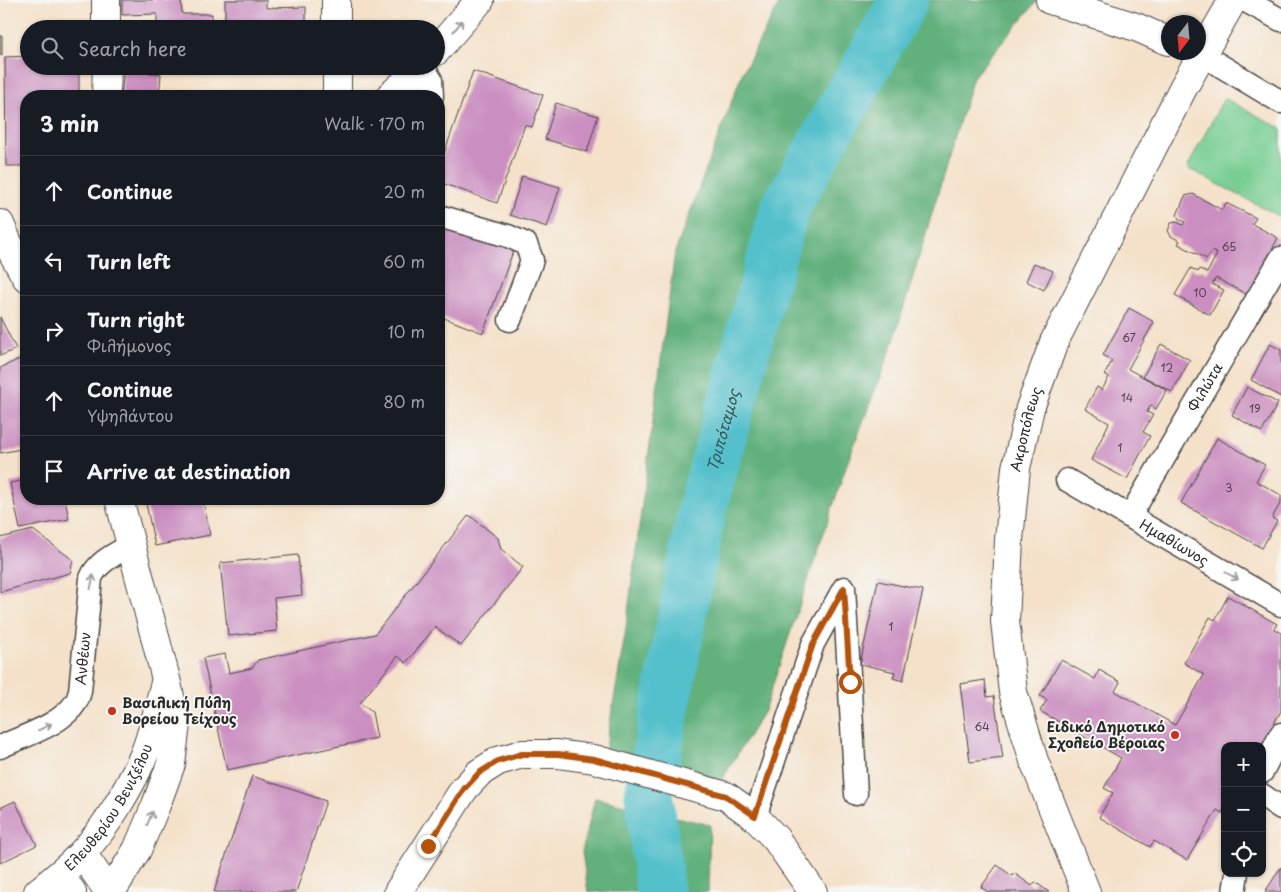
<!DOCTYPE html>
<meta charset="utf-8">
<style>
body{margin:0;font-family:"Playpen Sans",sans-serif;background:#242831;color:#f1f3f6}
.controls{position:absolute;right:15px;bottom:15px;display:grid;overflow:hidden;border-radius:10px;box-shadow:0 1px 4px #0004}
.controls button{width:45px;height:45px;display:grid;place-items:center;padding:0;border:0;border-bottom:1px solid #363941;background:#171b24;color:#f1f3f6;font:25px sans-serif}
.compass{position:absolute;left:1161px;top:15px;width:45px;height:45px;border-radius:50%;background:#171b24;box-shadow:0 1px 4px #0004;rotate:196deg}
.stop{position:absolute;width:15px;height:15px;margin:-11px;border:4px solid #b45309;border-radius:50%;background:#fff}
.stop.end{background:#b45309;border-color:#fff;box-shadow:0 1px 5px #0008}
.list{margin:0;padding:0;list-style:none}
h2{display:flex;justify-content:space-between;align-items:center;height:65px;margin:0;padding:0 20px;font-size:21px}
h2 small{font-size:16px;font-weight:400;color:#9ea1a6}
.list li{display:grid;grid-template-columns:32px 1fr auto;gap:15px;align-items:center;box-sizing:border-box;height:70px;padding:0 20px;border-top:1px solid #363941}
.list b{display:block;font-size:19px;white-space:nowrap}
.list p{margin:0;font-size:16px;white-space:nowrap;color:#9ea1a6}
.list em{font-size:16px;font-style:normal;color:#9ea1a6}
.icon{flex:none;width:28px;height:28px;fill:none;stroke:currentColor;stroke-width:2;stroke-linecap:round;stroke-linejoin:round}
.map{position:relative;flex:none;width:1281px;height:892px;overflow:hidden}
.search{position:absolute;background:#171b24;box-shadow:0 1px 4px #0004;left:20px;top:20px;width:425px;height:55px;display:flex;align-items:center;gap:12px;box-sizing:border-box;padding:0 18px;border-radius:28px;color:#9ea1a6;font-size:19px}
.panel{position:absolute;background:#171b24;box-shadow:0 1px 4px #0004;left:20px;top:90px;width:425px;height:415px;border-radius:20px}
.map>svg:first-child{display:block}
</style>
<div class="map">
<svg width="1281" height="892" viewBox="0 0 1281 892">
<rect width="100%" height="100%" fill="#f6f6f2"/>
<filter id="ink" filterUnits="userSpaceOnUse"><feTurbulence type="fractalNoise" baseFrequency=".02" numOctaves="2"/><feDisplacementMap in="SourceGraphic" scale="10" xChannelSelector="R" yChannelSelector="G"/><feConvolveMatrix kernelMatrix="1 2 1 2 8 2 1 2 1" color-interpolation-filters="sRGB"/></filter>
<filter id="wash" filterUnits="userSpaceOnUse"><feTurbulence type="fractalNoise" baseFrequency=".0096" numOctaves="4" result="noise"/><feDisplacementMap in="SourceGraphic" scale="20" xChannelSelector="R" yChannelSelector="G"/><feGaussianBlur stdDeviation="1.12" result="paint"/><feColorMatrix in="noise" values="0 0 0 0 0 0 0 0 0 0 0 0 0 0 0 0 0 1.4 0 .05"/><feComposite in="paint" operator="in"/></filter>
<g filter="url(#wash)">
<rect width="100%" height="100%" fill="#f5e1c9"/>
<polygon fill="#78ce93" stroke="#527c5f" points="1224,98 1281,128 1281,217 1187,168"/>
<g fill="#62b17d" stroke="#466e54">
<polygon points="781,0 1038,0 973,77 893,343 847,464 764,711 721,781 605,752 625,635 675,252 742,74"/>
<polygon points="595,798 710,825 708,892 588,892 582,852"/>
</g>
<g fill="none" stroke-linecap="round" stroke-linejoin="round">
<path stroke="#53c0cb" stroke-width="49" id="s1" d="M660 892 649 795 702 509 785 208 904 0"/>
</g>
<g id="blocks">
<g fill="#ca8ec0">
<polygon points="122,0 181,0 182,14 212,14 212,29 157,29 157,14 122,15"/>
<polygon points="225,0 266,0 266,8 306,7 306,29 225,29"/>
<rect x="0" y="36" width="2" height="19"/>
<polygon points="29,56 29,66 79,66 79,96 26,96 26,166 6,166 5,57"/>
<polygon points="124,70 161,74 159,96 121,96"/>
<polygon points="473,71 543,95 532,127 525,125 497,203 439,182 439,168"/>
<polygon points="556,103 598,116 587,152 545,139"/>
<polygon points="522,176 560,187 547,227 510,215"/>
<polygon points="1193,194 1222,210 1226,203 1256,218 1252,224 1278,238 1248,295 1216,278 1212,284 1224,290 1210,315 1175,295 1191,268 1198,272 1200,269 1207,273 1217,254 1212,251 1207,259 1178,244 1180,241 1171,236 1168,231 1171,223 1177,222 1183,225 1185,222 1179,219 1177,215 1185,196"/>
<polygon points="439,222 514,249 483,333 439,316 439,301 440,297 439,296"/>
<polygon points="1034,263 1053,271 1044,290 1026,281"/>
<polygon points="1129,308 1154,322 1128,369 1167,390 1156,409 1151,405 1147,412 1153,415 1143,432 1150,436 1127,479 1091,460 1109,423 1085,409 1097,387 1102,390 1109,377 1105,374 1112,361 1103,355"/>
<polygon points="0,317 16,349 0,356"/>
<polygon points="1161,344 1190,360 1172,392 1143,376"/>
<polygon points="1270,344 1281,350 1281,397 1251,380"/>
<polygon points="22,358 26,367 26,448 0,453 0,368"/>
<polygon points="1247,387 1278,403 1262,432 1232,415"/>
<polygon points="1217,438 1265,465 1256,481 1281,495 1281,502 1272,518 1277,521 1262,548 1181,503"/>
<polygon points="26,480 26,499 65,499 69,519 20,529 10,483"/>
<polygon points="145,499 203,499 210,535 155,546"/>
<polygon points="469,515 498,538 501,549 523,567 461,646 435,627 406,663 398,656 360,703 372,712 377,738 227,770 203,658 225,654 229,673 252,668 258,660 375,634"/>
<polygon points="33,530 73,560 70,573 0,592 0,538"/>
<polygon points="298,555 302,595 274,598 277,631 228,636 220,563"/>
<polygon points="878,581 923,590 903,681 893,678 895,672 860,664"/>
<polygon points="1228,596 1277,624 1274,629 1281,633 1281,711 1261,746 1225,746 1225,807 1222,813 1217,810 1187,860 1154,841 1150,847 1099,817 1113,793 1104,788 1121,758 1040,711 1047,700 1040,696 1061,660 1095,679 1099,670 1120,682 1115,691 1175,725 1204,675 1184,663 1210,617 1215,620"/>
<polygon points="985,680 987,697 994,696 1003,758 970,762 960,684"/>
<polygon points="252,776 326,801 296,892 214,892"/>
<polygon points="15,801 37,845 0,863 0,808"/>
<polygon points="997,865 1012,876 1014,873 1032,886 1035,882 1049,892 988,892 981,887"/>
<polygon points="1281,867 1281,892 1265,892"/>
</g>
</g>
</g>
<g filter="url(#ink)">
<use href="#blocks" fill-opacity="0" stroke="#494643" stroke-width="1"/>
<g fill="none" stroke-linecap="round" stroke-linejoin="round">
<g stroke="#494643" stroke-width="25">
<g id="street">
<polyline points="1244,0 1281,20"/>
<polyline points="1201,54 1281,102"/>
<polyline points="423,66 431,80 432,96"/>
<polyline points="439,216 508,236 526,244 532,260 510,320"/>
<path id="s2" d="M1067 480 1281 605"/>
<path id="s3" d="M1130 516 1281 258"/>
<path id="s4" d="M0 747C23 736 62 725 76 702 78 699 79 695 80 691L91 578C98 561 116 554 131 545"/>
<polyline points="1262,772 1281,734"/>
<polyline points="1262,795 1281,808"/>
<polyline points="755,817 813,644 844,588 856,794"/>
<polyline points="1234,892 1237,873"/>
</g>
</g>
<g stroke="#494643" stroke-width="30">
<g id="secondary">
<polyline points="106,0 106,29"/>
<polyline points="336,0 336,29"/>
<polyline points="1050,0 1136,27 1168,41"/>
<polyline points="436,51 480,0"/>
<polyline points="337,66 337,96"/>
<polyline points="106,96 107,66"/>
<polyline points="390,96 423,66"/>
<polyline points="82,853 109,892"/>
<polyline points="59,875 72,892"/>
<polyline points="398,892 464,789 479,773 498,761 522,754 557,754 594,759 726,796 755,817 776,839 813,892"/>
<path id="s5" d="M1086 892 1034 761 1013 692 1005 621 1009 540 1016 468 1030 408 1054 342 1183 88 1233 0"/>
</g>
</g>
<g stroke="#494643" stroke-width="30">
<g id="primary">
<polyline points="0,224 12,252 26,277"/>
<path id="s6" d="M38 892C53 880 68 868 81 854 106 828 129 789 143 757 153 734 158 708 165 683"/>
<polyline points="111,892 137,850 156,805 171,764 176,724 166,679 119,499"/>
</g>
</g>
<use href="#street" stroke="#fff" stroke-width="22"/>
<use href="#secondary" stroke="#fff" stroke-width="28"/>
<use href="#primary" stroke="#fff" stroke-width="28"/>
</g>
<defs><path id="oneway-shaft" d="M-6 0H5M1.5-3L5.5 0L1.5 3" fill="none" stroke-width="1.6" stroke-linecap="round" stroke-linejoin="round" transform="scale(1.25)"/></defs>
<g stroke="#a0a0a0">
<use href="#oneway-shaft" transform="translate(458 26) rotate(-50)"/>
<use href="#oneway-shaft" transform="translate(1232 576) rotate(30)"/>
<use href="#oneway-shaft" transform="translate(92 582) rotate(-79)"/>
<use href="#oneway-shaft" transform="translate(45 727) rotate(-26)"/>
<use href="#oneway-shaft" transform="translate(150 818) rotate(-68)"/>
</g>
</g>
<g fill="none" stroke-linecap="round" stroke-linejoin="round" filter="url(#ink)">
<polyline stroke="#b45309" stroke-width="6" points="428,846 464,789 479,773 498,761 522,754 558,754 594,759 726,796 755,816 813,644 844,588 850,682"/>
</g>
<g fill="#c8321e" stroke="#f6f6f2" stroke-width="2">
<circle cx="112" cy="711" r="5"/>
<circle cx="1175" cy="735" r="5"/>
</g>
<g text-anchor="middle" stroke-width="4" stroke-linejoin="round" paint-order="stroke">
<g font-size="11" fill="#534450">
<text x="1229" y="251">65</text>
<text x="1200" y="297">10</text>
<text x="1129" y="342">67</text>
<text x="1167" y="372">12</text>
<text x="1127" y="402">14</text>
<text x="1255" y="413">19</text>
<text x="1120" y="452">1</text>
<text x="1229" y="492">3</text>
<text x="891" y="631">1</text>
<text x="982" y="731">64</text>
</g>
<g font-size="14" fill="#2b2b2b" stroke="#f6f6f2">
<text dy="5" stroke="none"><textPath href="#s3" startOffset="149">Φιλώτα</textPath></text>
<text dy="5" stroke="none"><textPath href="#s5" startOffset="478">Ακροπόλεως</textPath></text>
<text dy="5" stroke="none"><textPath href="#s2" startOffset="124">Ημαθίωνος</textPath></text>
<text dy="5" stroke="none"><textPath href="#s4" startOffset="134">Ανθέων</textPath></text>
<text dy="5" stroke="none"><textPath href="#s6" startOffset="112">Ελευθερίου Βενιζέλου</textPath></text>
</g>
<g font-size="14" font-weight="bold" fill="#2b2b2b" stroke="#f6f6f2" text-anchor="start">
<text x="122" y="708">Βασιλική Πύλη<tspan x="122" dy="16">Βορείου Τείχους</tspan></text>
<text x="1165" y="732" text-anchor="end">Ειδικό Δημοτικό<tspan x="1165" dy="16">Σχολείο Βέροιας</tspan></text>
</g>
<g font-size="15" font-style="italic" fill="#37585b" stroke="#f6f6f2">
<text dy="5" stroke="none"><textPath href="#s1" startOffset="470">Τριπόταμος</textPath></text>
</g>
</g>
</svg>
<div class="controls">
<button>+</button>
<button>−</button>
<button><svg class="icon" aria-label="locate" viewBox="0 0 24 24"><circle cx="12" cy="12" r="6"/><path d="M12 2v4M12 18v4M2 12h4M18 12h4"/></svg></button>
</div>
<svg class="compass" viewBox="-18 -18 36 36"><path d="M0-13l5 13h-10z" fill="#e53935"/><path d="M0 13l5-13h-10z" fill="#9ea1a6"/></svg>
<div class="stop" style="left:850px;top:682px"></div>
<div class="stop end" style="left:428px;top:846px"></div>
<div class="search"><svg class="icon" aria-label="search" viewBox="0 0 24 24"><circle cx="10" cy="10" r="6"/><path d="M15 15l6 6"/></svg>Search here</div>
<section class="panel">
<h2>3 min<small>Walk · 170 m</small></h2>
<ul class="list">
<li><svg class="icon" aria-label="ahead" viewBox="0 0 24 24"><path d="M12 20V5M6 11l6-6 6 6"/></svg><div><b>Continue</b></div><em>20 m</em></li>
<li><svg class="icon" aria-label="left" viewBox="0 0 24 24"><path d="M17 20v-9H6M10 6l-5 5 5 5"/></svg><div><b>Turn left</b></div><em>60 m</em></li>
<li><svg class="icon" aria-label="right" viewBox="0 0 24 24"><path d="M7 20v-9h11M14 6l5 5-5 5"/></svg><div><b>Turn right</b><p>Φιλήμονος</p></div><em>10 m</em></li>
<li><svg class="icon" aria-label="ahead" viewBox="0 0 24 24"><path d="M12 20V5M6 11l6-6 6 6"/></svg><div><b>Continue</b><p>Υψηλάντου</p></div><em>80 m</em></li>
<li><svg class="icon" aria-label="arrive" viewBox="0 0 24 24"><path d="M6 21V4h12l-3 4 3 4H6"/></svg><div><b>Arrive at destination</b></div></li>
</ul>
</section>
</div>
